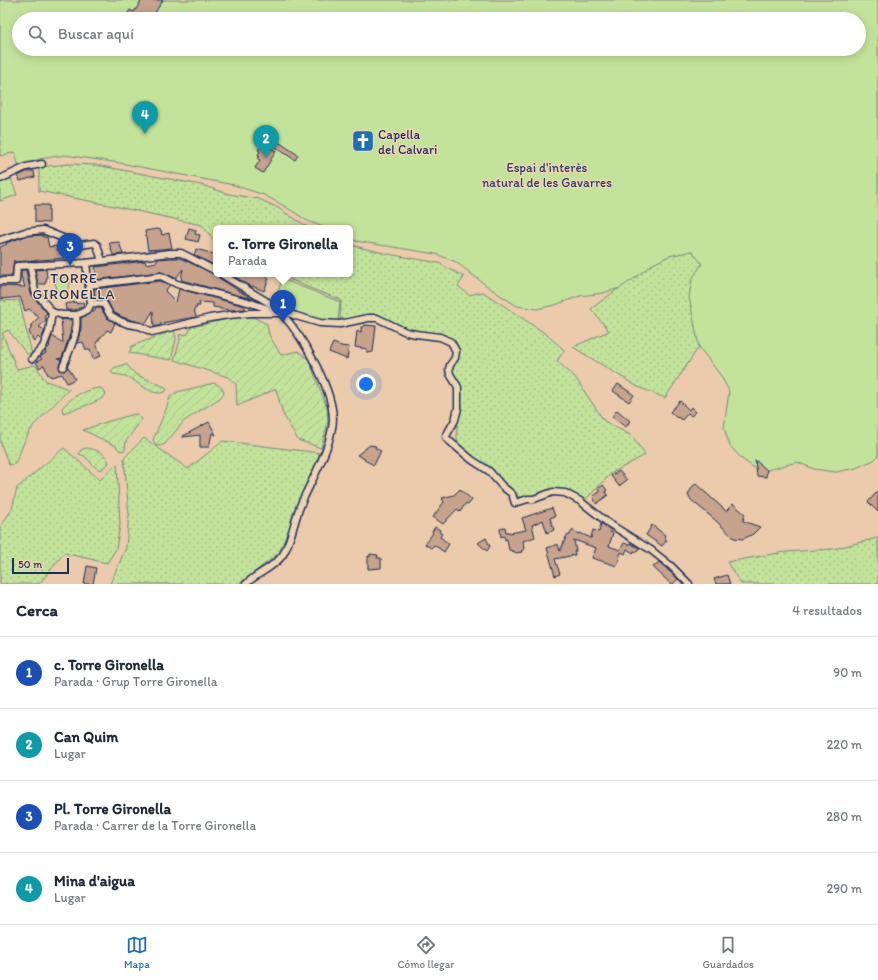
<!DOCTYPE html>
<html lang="es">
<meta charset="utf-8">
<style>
body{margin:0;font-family:Itim,sans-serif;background:#f6f6f7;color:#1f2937}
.scale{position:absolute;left:12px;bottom:10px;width:57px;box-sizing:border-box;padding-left:4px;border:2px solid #1b2f5e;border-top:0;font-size:11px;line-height:14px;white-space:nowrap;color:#1b2f5e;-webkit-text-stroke:3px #eed4b5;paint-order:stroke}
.you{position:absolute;left:366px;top:384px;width:14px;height:14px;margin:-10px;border:3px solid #fff;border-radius:50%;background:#1a73e8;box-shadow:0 0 0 6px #1a73e833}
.badge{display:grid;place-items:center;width:26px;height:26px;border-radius:50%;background:#1f6fb2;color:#fff;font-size:13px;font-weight:700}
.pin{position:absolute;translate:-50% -33px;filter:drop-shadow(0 1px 2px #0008)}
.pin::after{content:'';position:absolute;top:21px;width:14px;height:12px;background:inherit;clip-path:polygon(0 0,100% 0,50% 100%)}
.popup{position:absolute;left:213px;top:225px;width:140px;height:52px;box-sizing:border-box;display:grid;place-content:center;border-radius:6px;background:#fff;filter:drop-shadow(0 1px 3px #0005);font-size:13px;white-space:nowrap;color:#747a83}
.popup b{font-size:15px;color:#1f2937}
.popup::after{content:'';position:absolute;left:50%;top:100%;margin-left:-8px;border:8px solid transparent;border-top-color:#fff}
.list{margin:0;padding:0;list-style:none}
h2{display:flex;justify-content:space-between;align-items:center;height:52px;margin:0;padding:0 16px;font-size:17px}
h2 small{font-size:13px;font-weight:400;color:#747a83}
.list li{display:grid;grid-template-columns:26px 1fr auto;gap:12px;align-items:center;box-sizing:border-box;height:72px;padding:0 16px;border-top:1px solid #e0e1e3}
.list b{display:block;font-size:15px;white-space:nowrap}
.list p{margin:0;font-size:13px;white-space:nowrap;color:#747a83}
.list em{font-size:13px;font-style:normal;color:#747a83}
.icon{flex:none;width:22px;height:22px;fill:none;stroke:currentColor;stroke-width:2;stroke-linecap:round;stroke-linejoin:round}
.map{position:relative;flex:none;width:878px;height:584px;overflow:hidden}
.search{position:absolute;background:#fff;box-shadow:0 2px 10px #0003;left:12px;right:12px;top:12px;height:44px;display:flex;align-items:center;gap:10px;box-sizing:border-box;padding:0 14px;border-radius:22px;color:#747a83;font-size:15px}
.sheet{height:340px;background:#fff}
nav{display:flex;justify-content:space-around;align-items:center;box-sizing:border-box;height:56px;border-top:1px solid #e0e1e3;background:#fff;font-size:11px;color:#747a83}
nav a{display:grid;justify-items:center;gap:2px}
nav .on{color:#1f6fb2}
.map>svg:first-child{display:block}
</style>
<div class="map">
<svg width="878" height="584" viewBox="0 0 878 584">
<defs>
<pattern id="grass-dots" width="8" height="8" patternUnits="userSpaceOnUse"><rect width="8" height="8" fill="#c3e39b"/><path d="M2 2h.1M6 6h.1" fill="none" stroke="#a7c388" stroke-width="1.8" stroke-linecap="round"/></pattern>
<pattern id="garden-furrows" width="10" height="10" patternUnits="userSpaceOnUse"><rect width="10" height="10" fill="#c3e39b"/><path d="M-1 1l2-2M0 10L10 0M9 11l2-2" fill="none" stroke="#a7c388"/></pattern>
</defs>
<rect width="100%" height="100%" fill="#ebcbab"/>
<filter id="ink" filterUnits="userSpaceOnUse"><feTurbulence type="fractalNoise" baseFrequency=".025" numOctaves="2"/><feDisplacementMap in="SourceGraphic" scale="8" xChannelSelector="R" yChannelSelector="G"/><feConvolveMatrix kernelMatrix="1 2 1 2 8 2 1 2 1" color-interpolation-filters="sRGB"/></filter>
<g filter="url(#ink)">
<g fill="url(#grass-dots)" stroke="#6f897c">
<polygon points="69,164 96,165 201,185 229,194 259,199 278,208 309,228 216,228 216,243 202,225 109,205 39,191 39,167"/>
<polygon points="712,218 712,327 665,398 638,387 573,347 609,331 591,309"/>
<path d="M350 245 388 254 439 263 464 277 458 286 469 295 483 292 546 334 564 350 557 361 575 377 604 421 632 436 645 455 612 473 584 501 570 493 524 499C512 495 505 483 496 475 484 466 468 458 460 446 451 432 464 407 461 391 460 384 455 378 452 372L458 353 457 346 449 339 412 332 386 322 372 314 340 321 341 300 307 287 281 275 282 274H350Z"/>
<polygon points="19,300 32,354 27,354 8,330 2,333 17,369 35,365 46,381 69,389 33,426 25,440 15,464 9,465 0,442 0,301"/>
<polygon points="144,438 188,469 223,441 320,453 279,553 239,584 110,584 126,548 129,515 124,458"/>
<polygon points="64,448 100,480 117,464 120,525 116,549 107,563 64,553 39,584 0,584 0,528 12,509 17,488"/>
<polygon points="878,538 878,584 741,584 727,562 785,552 833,549"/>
</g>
<g fill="#c3e39b" stroke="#6f897c" fill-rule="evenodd">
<path d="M0 0H878V456L874 460 856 468 836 472 814 469 797 462 760 472 742 459 730 446 724 428 729 391 721 376 699 347 689 297 692 279 702 264 692 251 669 256 651 265 635 278 620 288 603 293 580 296 555 305 537 309 517 306 491 289 456 262 436 254 356 241 350 238V228H325L306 220 286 207 264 195 234 185 120 163 65 155 39 159 19 168 15 152 0 156ZM19 19H859V49H19Z"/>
<polygon points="11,179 17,195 0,201 0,183"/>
<polygon points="57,277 72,278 65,297 60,297 55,283"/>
<path d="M282 279 340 302 338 321C331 321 323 322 316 320 303 317 283 308 277 296Z"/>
</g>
<g fill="url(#garden-furrows)" stroke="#6f897c">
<polygon points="253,317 267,324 269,335 281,355 298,351 309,360 327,408 328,422 321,448 298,440 283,414 276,389 237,406 236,384 228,377 174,360 180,340 179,335 188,334 191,327 232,318"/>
<polygon points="174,330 176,339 171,360 129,353 132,346"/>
<path d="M126 364 135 374 165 387 167 390C156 400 138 382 128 377 124 375 118 375 113 374L111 371 114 368Z"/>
<path d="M214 383C219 385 223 388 224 393L220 398 184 421 165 444 160 446 156 445 153 440 167 407 170 397 177 392Z"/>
<path d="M101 388 106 394C101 403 73 409 63 413L62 408C73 396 85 389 101 388Z"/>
<polygon points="135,414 137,414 142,419 126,441 125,450 120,451 116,446 83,430 106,422"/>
<path d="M86 448C96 449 106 453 109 463L101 470C90 467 91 457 79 454L81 450Z"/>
</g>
<g fill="#c7a28c" stroke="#1b2f5e">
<polygon points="142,0 163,0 151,19 130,19 126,16 130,10 134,12"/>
<polygon points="363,135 373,145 367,151 357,141"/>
<polygon points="277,141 298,155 295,160 274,146"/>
<polygon points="263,143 276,151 263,173 255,168 260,160 258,159 260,156 258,155 260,151 258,150"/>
<polygon points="34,171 35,177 20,181 18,176 26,172"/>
<polygon points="35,205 49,205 49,223 35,222"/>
<polygon points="189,228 196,230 195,234 200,235 198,242 186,239"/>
<polygon points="156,229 161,230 162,235 169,233 172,248 148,250 145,231"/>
<polygon points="43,235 43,237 47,237 49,247 57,246 57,250 65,249 65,258 15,262 14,260 12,276 0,276 0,247 7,244 6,243 26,236"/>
<polygon points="119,242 123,254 113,255 109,243"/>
<polygon points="196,249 214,254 216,256 216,266 194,255"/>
<polygon points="170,258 180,258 217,275 219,278 252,299 181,280 183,269 176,278 160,272 94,280 93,274 96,274 95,267 145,261 146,264 157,262 157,259"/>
<polygon points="46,269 47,277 45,284 38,284 35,270"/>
<polygon points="21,270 26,270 31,294 47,313 44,316 46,320 39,327 45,330 41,340 38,337 34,342 29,332 32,327 30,326 39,317 29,309 25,311 20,297 0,299 0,286 25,287 21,276"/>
<polygon points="230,274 257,274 269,278 264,291 252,286 252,287"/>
<polygon points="160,281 170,285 165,291 176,302 179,289 245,306 245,309 230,310 220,309 220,308 213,307 213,303 199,302 200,306 196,306 197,308 194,309 196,317 161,323 161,325 154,327 153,311 145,324 122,317 113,312 107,300 95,299 94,289"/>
<polygon points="76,302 77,304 83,302 84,306 75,310 66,310 65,304"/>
<polygon points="96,308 101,308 106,317 115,323 111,332 107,330 96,343 101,356 93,359 90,349 86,350 83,342 77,343 81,329 81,318 95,311"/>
<polygon points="61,319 72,320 70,334 62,358 57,359 61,360 59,366 60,370 64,371 68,367 75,379 67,383 62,374 51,377 50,375 48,375 44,365 39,368 36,362 42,359 40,357 46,353 45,351 50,346 49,345 52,336 63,343"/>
<polygon points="364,325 376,326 373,352 367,353 367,349 355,347 357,331 361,332 361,327 364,327"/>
<polygon points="333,343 341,346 349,347 347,359 329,352"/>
<polygon points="618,384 634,395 629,402 613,391"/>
<polygon points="680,401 689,410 691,407 696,412 691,416 688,413 682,420 678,417 677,418 670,412"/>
<polygon points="617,410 630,421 626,427 612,417"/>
<polygon points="209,422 216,435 212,433 209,447 200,447 200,435 183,437 183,436"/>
<polygon points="370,445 376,446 375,448 381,451 374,465 364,460 365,459 357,455"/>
<polygon points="755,460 767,470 766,477 757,476"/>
<polygon points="619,471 627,480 619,486 611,476"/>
<polygon points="696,484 726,511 733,504 745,514 743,521 760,527 753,534 743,539 734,538 714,519 690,499 688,495 693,486"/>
<polygon points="603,485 607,490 605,491 608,495 596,504 593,496 600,492 598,489"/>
<polygon points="460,489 472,500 468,505 466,503 460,512 457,509 443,524 433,517 444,502 442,498 454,495"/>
<polygon points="877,492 878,498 878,512 868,502"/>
<polygon points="552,508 555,516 550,518 554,530 547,533 543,520 532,525 535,537 523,541 524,550 521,551 522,552 516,553 515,552 509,550 507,539 505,540 504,536 501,537 500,529 505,527 506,532 510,532 510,533 526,530 522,518"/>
<polygon points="601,523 611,530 610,532 613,533 609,546 620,550 624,543 629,545 630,543 639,548 637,552 634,551 633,553 627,549 625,554 621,552 617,566 592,558 596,548 574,540 576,551 574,551 575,555 555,559 560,574 555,576 547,548 558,544 560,551 567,535 569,536 573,529 573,531 580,534 580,533 591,538 593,530 599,532"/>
<polygon points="652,525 665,535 664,538 667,540 662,546 646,535"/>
<polygon points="435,527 440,530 439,532 442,534 440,537 449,544 444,552 434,545 431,548 425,544 433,533 432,532"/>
<polygon points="486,538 490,546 487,551 478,543"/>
<polygon points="370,554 378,555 377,558 381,558 381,568 368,569 368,556 370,557"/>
<polygon points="659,562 678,579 673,584 671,584 653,567"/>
<polygon points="87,566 96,568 93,584 84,584"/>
<polygon points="727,575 730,584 716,584 714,579"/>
</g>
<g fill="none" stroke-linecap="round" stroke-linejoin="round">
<g stroke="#1b2f5e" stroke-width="9">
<g id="street">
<polyline points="0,179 26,167 42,164"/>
<polyline points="0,240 25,232 43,230 80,245 94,243 97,245 102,261"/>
<polyline points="30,265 35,291 52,312 62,315 76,315 82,313 89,308 91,303 86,263"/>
<polyline points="221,274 281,310 296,316 320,323 340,324 368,318 377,318 406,332 416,334 440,337 451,342 456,351 455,358 450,365 449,369 450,374 458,387 458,408 455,420 446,436 447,439 472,460 489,471 502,486 512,494 515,503 528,499 534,499 553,492 565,493 580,501 608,523 651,550 671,566 689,584"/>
<polyline points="0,281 16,281 17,266 86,263 170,253 181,253 216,271"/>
<polyline points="89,285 161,276 177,284 248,302 274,311"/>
<polyline points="91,303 104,304 110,315 120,321 128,324 140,326 152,332 210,318 229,315 251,313 281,313"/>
<polyline points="32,359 43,347 49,332 52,312"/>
<path d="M63 367C69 350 79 333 76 315"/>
<path d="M246 584C257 573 273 568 282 556 290 546 295 517 301 504 312 479 327 455 332 428 339 397 302 335 281 313"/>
</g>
</g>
<use href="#street" stroke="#eed4b5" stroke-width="6"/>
</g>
</g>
<defs>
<g id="church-square" transform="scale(1.15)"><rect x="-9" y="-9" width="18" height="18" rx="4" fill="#1f6fb2" stroke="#eed4b5"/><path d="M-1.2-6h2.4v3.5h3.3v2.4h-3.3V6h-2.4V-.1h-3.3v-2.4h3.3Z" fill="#fff"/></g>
</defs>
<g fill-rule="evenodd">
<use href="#church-square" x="363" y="141"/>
</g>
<g text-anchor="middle" stroke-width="3" stroke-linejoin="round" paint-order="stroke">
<g font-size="13" fill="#1b2f5e" stroke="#eed4b5" text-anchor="start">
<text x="378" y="139">Capella<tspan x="378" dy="15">del Calvari</tspan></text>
</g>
<g font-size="13" fill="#2c4164" stroke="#eed4b5">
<text x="547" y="172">Espai d'interès<tspan x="547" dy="15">natural de les Gavarres</tspan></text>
</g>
<g font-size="14" letter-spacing="1" fill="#1b2f5e" stroke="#eed4b5">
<text x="74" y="283">TORRE<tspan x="74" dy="16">GIRONELLA</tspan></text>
</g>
</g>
</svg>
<div class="scale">50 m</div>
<div class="you"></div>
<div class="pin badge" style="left:283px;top:323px;background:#1a4fb4">1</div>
<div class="popup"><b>c. Torre Gironella</b>Parada</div>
<div class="pin badge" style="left:266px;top:158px;background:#0f9aa8">2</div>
<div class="pin badge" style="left:70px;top:266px;background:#1a4fb4">3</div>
<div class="pin badge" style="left:145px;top:134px;background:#0f9aa8">4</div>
<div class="search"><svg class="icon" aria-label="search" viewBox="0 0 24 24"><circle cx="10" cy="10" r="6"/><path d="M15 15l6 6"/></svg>Buscar aquí</div>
</div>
<section class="sheet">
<h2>Cerca<small>4 resultados</small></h2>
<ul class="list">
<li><span class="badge" style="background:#1a4fb4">1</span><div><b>c. Torre Gironella</b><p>Parada · Grup Torre Gironella</p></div><em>90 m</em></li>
<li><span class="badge" style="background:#0f9aa8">2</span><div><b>Can Quim</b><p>Lugar</p></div><em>220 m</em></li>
<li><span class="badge" style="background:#1a4fb4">3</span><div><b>Pl. Torre Gironella</b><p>Parada · Carrer de la Torre Gironella</p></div><em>280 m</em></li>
<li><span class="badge" style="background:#0f9aa8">4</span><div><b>Mina d'aigua</b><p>Lugar</p></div><em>290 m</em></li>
</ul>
</section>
<nav>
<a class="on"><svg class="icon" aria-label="map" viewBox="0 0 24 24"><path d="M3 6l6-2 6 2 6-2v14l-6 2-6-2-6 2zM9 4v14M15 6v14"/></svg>Mapa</a>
<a><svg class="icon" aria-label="directions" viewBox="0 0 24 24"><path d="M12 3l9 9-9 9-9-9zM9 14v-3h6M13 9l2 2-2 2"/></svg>Cómo llegar</a>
<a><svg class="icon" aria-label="saved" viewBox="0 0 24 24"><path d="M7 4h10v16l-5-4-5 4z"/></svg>Guardados</a>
</nav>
